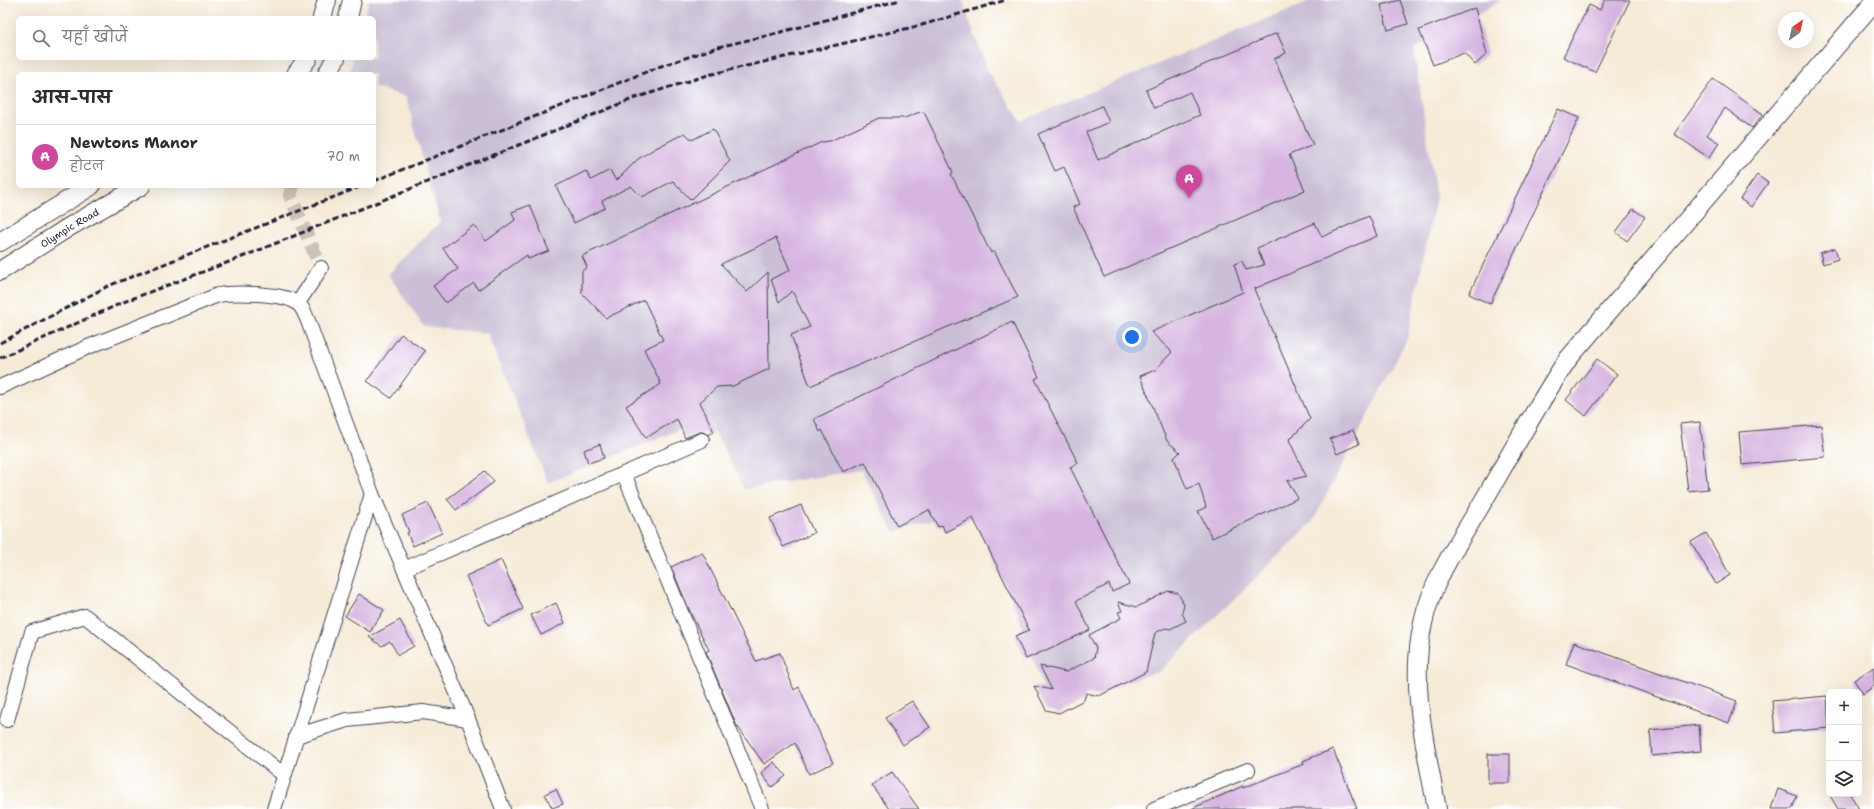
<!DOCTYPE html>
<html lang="hi">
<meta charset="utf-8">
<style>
body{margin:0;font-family:"Shantell Sans","Playpen Sans Deva",sans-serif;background:#f2f2f3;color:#2b2b33}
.controls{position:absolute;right:12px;bottom:12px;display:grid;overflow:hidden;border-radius:6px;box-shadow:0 4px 16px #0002}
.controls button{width:36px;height:36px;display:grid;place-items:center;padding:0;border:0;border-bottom:1px solid #e1e1e2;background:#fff;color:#2b2b33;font:20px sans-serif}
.compass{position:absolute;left:1778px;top:12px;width:36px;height:36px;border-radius:50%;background:#fff;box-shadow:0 4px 16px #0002;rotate:34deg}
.you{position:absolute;left:1132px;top:337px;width:14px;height:14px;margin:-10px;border:3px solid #fff;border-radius:50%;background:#1a73e8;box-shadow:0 0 0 6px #1a73e833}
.badge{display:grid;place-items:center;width:26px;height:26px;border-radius:50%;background:#1f6fb2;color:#fff;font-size:13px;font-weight:700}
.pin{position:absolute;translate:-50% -33px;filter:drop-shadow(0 1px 2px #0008)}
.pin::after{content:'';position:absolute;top:21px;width:14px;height:12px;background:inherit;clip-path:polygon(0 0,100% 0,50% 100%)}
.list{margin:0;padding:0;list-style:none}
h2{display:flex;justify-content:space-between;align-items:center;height:52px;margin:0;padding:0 16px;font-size:17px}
h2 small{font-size:13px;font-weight:400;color:#7c7c81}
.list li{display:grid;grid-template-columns:26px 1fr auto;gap:12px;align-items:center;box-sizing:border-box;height:64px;padding:0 16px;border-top:1px solid #e1e1e2}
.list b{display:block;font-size:15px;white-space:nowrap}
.list p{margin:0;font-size:13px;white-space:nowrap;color:#7c7c81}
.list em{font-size:13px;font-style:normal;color:#7c7c81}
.icon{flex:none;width:22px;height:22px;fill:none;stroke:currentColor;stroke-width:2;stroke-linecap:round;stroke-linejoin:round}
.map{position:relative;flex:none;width:1874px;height:809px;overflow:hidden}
.search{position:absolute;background:#fff;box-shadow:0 4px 16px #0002;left:16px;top:16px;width:360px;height:44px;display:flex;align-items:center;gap:10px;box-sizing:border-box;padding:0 14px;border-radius:6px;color:#7c7c81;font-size:15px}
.panel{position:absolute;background:#fff;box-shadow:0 4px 16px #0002;left:16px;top:72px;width:360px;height:116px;border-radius:6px}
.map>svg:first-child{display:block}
</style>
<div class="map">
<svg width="1874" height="809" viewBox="0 0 1874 809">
<rect width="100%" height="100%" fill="#fff"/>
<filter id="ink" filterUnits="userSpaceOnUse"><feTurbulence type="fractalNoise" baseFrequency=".025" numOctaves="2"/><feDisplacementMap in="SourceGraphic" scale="8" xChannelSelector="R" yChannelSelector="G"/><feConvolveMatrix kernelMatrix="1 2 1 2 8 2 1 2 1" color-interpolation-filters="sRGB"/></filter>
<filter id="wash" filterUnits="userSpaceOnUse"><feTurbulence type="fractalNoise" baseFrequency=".012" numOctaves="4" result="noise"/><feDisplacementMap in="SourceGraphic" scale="16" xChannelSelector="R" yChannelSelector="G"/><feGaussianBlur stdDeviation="0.9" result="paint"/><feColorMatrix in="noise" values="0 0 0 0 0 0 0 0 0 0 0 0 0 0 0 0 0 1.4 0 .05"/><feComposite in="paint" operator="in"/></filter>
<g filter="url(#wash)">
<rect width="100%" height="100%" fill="#f5ebd7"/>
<polygon fill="#cabfd6" points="369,0 962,0 988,71 1021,121 1312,0 1502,0 1414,49 1436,197 1407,339 1312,523 1160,671 1050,706 1016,609 970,509 894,532 861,470 744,489 708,418 548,483 487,333 424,327 388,274 440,222 406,97 374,87 374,74 349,74 353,58 374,58 374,18 364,18"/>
<g id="blocks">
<g fill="#d6b5e0">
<polygon points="1400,0 1408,24 1388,30 1381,5"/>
<polygon points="1605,0 1630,0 1595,72 1563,57 1589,5 1600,10"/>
<polygon points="1475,8 1487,54 1475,65 1464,53 1433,65 1419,30"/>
<polygon points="1277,33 1286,53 1274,59 1313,145 1289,155 1305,190 1104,277 1073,207 1080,204 1064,167 1055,171 1038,134 1102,106 1109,122 1086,132 1098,160 1200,115 1190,92 1154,108 1146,90"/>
<polygon points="1713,79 1763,114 1752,128 1725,108 1707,135 1719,143 1709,158 1674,134"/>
<polygon points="1558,109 1579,118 1490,304 1469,294"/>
<polygon points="924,112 953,172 951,174 991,253 994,251 1018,297 810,386 791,335 810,327 792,291 779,302 771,279 790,270 776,238 721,264 747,292 768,272 769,369 733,386 717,387 700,402 714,432 708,435 703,432 699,432 685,438 677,419 646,438 626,406 661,384 644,349 663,340 644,300 606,318 582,293 582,271 587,267 582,256 822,142 830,141 879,118 905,118 917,113"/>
<polygon points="713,129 730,161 691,200 673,181 642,197 631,186 602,201 605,208 574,223 556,186 586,171 591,180 610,170 616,181 638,159 654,149 685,133 692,140"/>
<polygon points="1757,175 1768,183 1751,207 1740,199"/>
<polygon points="530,205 549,251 528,259 527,255 478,290 474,283 446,303 433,286 458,269 443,248 474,225 486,241 515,220 512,212"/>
<polygon points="1633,209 1645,217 1627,241 1616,232"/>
<polygon points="1369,216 1377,236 1254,289 1310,419 1289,440 1306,476 1287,481 1298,498 1212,538 1198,511 1206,507 1199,484 1187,489 1174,458 1180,452 1167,441 1140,376 1155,370 1172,352 1151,332 1243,292 1234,264 1242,261 1246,270 1264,265 1257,248 1315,223 1322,237"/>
<polygon points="1835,248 1838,259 1823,264 1820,253"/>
<polygon points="1012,322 1039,377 1035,379 1078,463 1070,467 1129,584 1112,592 1109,584 1076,601 1090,630 1026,659 1015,636 1029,630 973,518 945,532 942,525 938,527 929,510 897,526 865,462 843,472 822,430 820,432 814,419"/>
<polygon points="401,334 425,351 391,398 367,381"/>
<polygon points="1597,359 1617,374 1586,416 1566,400"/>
<polygon points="1700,422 1708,489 1688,491 1680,424"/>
<polygon points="1821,425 1825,457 1742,465 1739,432"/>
<polygon points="1353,430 1359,444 1337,454 1330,439"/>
<polygon points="600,444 604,458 588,463 584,450"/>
<polygon points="485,471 494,482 456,510 447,499"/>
<polygon points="428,503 442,533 413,546 407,533 409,532 402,515"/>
<polygon points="801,505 814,533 783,547 770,518"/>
<polygon points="1706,533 1730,575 1716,584 1691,542"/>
<polygon points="702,552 756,661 780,653 794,690 799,687 833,763 809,774 795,743 764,764 736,724 706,652 709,650 692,616 671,567"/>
<polygon points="501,560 523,609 488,625 466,576"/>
<polygon points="1168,591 1178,593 1184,604 1182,613 1186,621 1170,629 1165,628 1155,633 1146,672 1099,696 1086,693 1084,700 1059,713 1046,710 1034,686 1052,690 1040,666 1066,672 1094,658 1096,648 1089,635 1121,618 1118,612 1122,611 1118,602 1137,607"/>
<polygon points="359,594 384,610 370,632 345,616"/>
<polygon points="556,603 565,623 541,635 531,615"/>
<polygon points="400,620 414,646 398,655 390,641 382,646 369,637"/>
<polygon points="1574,642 1737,701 1729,723 1566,664"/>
<polygon points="1874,667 1874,686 1863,694 1854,680"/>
<polygon points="1827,696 1829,728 1775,733 1772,701"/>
<polygon points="912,701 930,727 903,745 885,718"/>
<polygon points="1699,725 1701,751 1652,756 1650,730"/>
<polygon points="1333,749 1357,809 1191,809 1243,786 1243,788 1304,764 1303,761"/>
<rect x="1488" y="754" width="22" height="29"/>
<polygon points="774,762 786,776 772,787 761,773"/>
<polygon points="892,772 919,809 889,809 872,785"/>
<polygon points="556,789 563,804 552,808 545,794"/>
<polygon points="1778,789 1797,796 1792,809 1771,809"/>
<polygon points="1829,794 1850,794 1859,809 1838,809"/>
</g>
</g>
</g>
<g filter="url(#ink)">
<use href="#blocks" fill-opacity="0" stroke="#424052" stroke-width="1"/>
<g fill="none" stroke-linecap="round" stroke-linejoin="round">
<polyline stroke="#cbc3b8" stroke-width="14" stroke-dasharray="14 7" stroke-linecap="butt" points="293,186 290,195 321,268"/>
<g stroke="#424052" stroke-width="16">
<g id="minor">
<polyline points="298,303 321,268"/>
<path d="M0 387 88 347 218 295C234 292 284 293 297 303 303 307 305 314 308 321L372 494 468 719 503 809"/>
<polyline points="624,474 762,809"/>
<polyline points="404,569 702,440"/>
<polyline points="7,720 32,632 85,616 284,775"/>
<polyline points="296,736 347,720 423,712 468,719"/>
<polyline points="274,809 372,494"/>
<polyline points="1154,809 1248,770"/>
</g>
</g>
<g stroke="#424052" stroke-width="20">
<g id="tertiary">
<polyline points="322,18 327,0"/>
<polyline points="348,18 352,0"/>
<polyline points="296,74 308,58"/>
<polyline points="327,74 336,58"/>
<polyline points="0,242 91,186"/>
<path id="s1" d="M0 271 69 227 141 186"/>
<path d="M1437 809C1426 748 1409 685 1423 623 1432 580 1459 542 1481 505 1510 456 1536 406 1568 359L1874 2"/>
</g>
</g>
<use href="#minor" stroke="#fff" stroke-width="14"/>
<use href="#tertiary" stroke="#fff" stroke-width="18"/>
<g stroke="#22223b" stroke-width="3" stroke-dasharray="6 3" stroke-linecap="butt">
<polyline points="374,181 661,66 718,47 770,35 900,0"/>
<polyline points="0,343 108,286 362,186"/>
<polyline points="0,358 126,301 242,257 635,98 708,75 922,25 1006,0"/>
</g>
</g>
</g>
<g text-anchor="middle" stroke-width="4" stroke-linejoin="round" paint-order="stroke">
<g font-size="10" fill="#22223b" stroke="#fff">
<text dy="4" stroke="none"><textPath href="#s1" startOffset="82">Olympic Road</textPath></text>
</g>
</g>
</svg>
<div class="controls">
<button>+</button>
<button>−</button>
<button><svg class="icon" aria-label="layers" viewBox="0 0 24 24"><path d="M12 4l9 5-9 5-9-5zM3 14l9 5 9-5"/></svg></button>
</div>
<svg class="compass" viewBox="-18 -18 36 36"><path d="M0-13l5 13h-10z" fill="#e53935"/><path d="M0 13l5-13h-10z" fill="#7c7c81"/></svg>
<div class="you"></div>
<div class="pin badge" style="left:1189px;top:198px;background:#d1479c">A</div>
<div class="search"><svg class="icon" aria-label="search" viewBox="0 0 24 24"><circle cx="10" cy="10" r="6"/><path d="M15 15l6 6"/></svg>यहाँ खोजें</div>
<section class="panel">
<h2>आस-पास<small></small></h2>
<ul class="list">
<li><span class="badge" style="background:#d1479c">A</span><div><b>Newtons Manor</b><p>होटल</p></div><em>70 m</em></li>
</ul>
</section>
</div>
